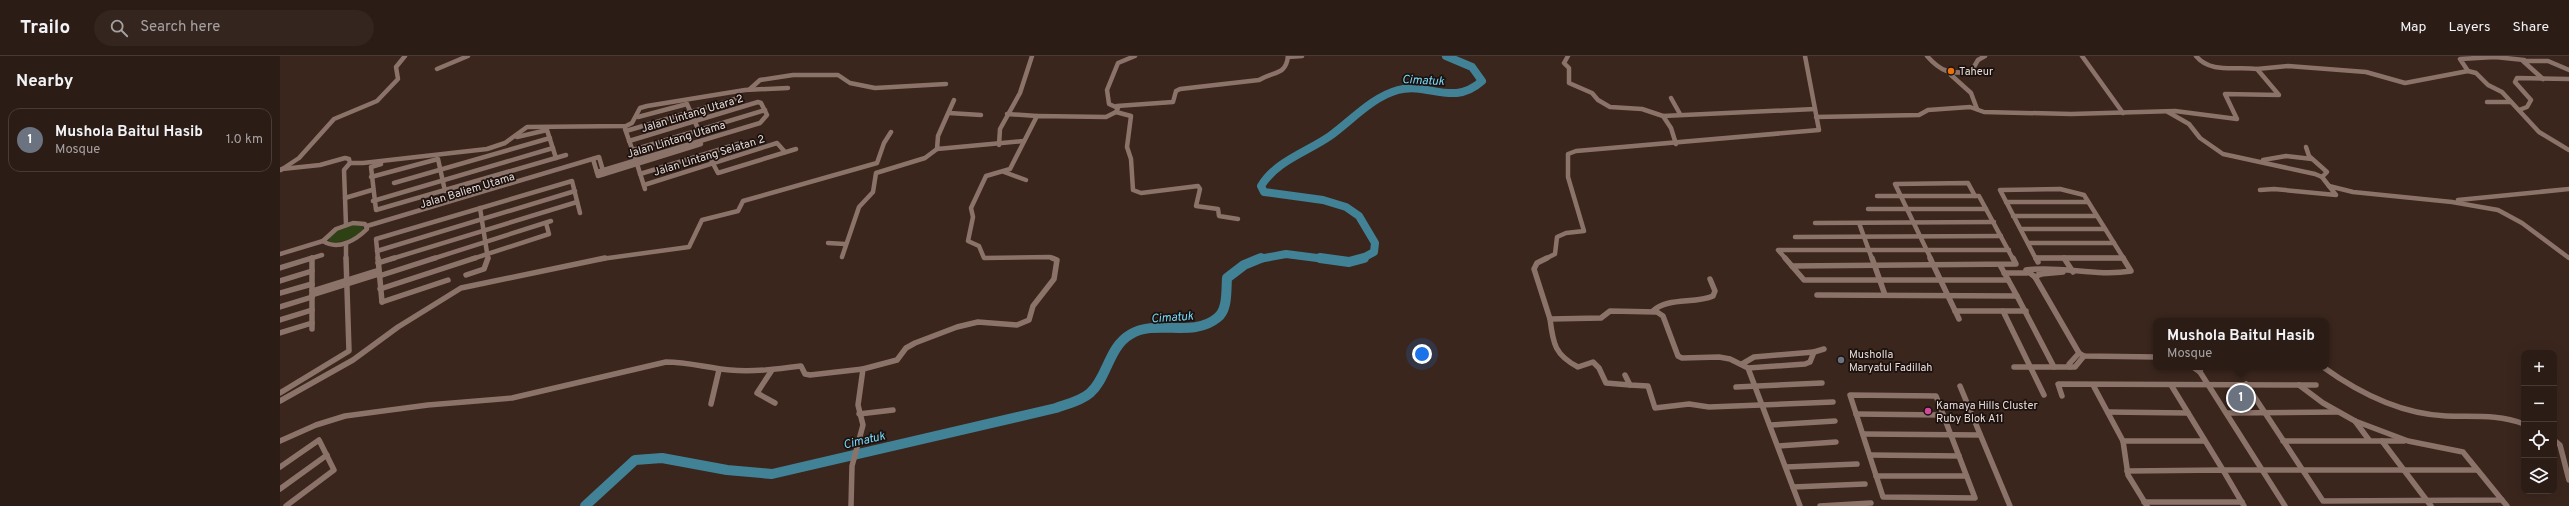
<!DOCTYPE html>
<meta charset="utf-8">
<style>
body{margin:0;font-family:Overpass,sans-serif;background:#34251f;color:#f1f3f6}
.controls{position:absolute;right:12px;bottom:12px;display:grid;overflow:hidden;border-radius:8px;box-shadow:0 4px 16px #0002}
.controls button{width:36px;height:36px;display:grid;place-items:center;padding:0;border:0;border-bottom:1px solid #483a35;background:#2c1c16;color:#f1f3f6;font:20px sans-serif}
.you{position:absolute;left:1142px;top:298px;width:14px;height:14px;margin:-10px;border:3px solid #fff;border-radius:50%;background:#1a73e8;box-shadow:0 0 0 6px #1a73e833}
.badge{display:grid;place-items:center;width:26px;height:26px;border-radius:50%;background:#29d5ac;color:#fff;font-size:13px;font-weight:700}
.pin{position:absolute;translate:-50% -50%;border:2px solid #fff;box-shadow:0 1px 4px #0006}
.popup{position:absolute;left:1873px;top:262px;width:176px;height:52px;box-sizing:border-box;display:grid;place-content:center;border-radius:8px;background:#2c1c16;filter:drop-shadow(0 1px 3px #0005);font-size:13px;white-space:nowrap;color:#a6a1a1}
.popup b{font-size:15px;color:#f1f3f6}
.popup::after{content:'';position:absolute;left:50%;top:100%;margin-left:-8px;border:8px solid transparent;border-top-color:#2c1c16}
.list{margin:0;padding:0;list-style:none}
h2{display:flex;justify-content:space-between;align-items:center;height:52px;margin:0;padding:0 16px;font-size:17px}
h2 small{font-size:13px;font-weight:400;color:#a6a1a1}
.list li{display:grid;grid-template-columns:26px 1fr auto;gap:12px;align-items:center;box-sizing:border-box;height:64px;margin:0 8px 8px;padding:0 8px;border:1px solid #483a35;border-radius:12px}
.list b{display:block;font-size:15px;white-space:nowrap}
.list p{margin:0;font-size:13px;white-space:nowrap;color:#a6a1a1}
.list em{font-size:13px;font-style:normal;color:#a6a1a1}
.icon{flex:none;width:22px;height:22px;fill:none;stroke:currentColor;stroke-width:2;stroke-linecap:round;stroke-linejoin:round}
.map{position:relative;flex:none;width:2289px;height:450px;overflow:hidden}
header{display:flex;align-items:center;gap:24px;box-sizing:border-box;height:56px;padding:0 20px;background:#2c1c16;border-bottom:1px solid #483a35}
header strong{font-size:19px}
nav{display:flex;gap:22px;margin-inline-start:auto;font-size:14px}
.search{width:280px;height:36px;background:#34251f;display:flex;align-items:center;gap:10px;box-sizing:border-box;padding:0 14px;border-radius:22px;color:#a6a1a1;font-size:15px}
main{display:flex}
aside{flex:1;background:#2c1c16}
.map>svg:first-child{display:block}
</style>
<header>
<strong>Trailo</strong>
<div class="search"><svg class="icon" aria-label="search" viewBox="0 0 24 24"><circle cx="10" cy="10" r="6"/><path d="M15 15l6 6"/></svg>Search here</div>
<nav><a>Map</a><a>Layers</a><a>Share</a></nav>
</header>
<main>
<aside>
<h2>Nearby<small></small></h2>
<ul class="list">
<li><span class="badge" style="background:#6b7280">1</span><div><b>Mushola Baitul Hasib</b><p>Mosque</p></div><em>1.0 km</em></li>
</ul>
</aside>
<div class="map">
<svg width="2289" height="450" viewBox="0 0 2289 450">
<rect width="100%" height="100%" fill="#3a261d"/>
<path fill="#2d4115" d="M74 169 83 170V176C73 183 62 187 49 186V179L58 173Z"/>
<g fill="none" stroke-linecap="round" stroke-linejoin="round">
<g stroke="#428297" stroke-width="8">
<polyline points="979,203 1006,198 1045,203"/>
<path d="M1081 203 1094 196 1095 187 1079 160 1066 151 1043 144 984 136 981 130C996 105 1027 96 1050 80 1071 65 1092 41 1118 34 1149 26 1173 51 1202 25L1192 11 1166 0"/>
</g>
<g stroke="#428297" stroke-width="10">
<polyline points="1040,202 1069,206 1084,202"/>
<path d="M305 450 355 404 382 402 447 414 492 418 776 352C787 348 801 345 810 337 828 321 828 291 851 278 876 263 913 282 937 262 948 254 946 235 947 222L964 209 981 202"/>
</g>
<g stroke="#8c7369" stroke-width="4.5">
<polyline points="1288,0 1284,7 1289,12 1289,27 1312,37 1318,44 1330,51 1362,53 1383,60 1535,53"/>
<path d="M1647 0C1661 16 1670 18 1691 16L1698 4 1705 0"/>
<polyline points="1802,0 1843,57"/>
<path d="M1916 0C1931 18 1956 10 1977 13"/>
<polyline points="1008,1 1022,0"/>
<polyline points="157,13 188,0"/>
<polyline points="2188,15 2180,3 2215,1 2244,4"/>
<polyline points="1671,19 1691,37 1697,53"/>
<polyline points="2263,23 2243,5 2268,5 2289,14"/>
<polyline points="470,33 480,24 513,19 558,19 570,27 595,32 666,28"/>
<polyline points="1391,42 1400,58"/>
<polyline points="674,44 658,80 657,93 744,85"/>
<polyline points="2207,46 2231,46"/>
<path d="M837 50 893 46 896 35 900 33 979 24C993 15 1006 20 1008 0"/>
<polyline points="2239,54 2247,51 2251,44 2235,26 2237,22 2289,23"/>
<polyline points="836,56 851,60 847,91 851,103 853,134 861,137 918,130 920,133 916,150 938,153 939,160 958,163"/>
<polyline points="1888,56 1909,68 1920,82 1943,98 2035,118 2042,121 2049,130 2073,136 2172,146 2218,154 2242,167 2289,202"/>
<polyline points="669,57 701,59"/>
<polyline points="727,58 757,60"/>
<polyline points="1383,60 1391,72 1396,88"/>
<polyline points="358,61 407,48 419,75"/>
<polyline points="1536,61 1639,59 1648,54 1690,51 1704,56 1791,58 1895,55 1957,63 1945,38 1999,39 1977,13 2008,10 2086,16 2125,27 2188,15 2196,17 2208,29 2222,36 2259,76 2289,94"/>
<polyline points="345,73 356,104"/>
<polyline points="346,75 455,43"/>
<polyline points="237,81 267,74 276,102"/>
<polyline points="719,89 720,73 740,37 752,0"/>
<polyline points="2026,91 2029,100 2047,116 2042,121"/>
<polyline points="353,94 485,54"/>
<polyline points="428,98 438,117 516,93"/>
<polyline points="313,103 318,120 421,88"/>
<polyline points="1983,104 2006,100 2032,103"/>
<polyline points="101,108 91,111 96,154 286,99"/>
<polyline points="357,108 365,133"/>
<polyline points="2,113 40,109 65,102 69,103 70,107 83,107 207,93 225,87 247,71 346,70 352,67 360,52 367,50 465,34 508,32"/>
<polyline points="1,114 19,102 54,63 97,45 118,23 116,11 125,0"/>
<polyline points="317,116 480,67 487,59 481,47 478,46 349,85"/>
<polyline points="724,116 746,124"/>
<polyline points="360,118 461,87"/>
<polyline points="91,121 158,103 165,135"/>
<polyline points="114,127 270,82"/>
<polyline points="364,129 497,87 505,96"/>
<polyline points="1980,134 1994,133 2056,139 2049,130"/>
<polyline points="1597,140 1699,140 1733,203"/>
<polyline points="65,142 92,134"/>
<polyline points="2178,144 2289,133"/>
<polyline points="93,145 273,92"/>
<polyline points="1726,146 1808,146"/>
<polyline points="200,152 208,203"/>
<polyline points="1588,153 1706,153"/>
<polyline points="1733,160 1816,160"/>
<path d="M73 167 85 168 87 173C76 184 58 195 43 185L56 173Z"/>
<polyline points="1535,167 1714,166"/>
<polyline points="1579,167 1592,203"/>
<polyline points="66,169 64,114 70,107"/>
<polyline points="87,170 319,101 324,118"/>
<polyline points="1741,173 1825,173"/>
<polyline points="1515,181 1721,180"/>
<polyline points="66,187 66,203"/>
<polyline points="548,187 565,188"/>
<polyline points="1748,187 1834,187"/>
<polyline points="97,195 295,135"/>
<polyline points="0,198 43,185"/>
<polyline points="562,201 579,151 593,136 596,117 645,102 657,93"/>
<polyline points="1756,202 1843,202"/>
<polyline points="29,203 42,199"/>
<polyline points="98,203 96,183 292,125 300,157"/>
<polyline points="111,203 297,146"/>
<polyline points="152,203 271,165"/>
<polyline points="192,203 269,178 266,167"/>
<polyline points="321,203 409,191 422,164 458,155 463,145 597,107 604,87 611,76"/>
<polyline points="775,203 770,201 704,202 699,190 688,185 693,161 691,152 706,120 730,113 757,60 826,61 836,56 838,52 829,48 827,34 838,7 855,0"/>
<polyline points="1265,203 1275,198 1277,181 1286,177 1304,175 1288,121 1288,98 1296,95 1539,74 1525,0"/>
<polyline points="1506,203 1498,194 1729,194"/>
<polyline points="1651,203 1615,128 1688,127 1695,140"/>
<polyline points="1756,203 1720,134 1780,133 1804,139 1844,203"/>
</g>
<g stroke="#8c7369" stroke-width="5.5">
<polyline points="32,202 32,273"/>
<polyline points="98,202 102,246"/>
<polyline points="1267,202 1257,207 1254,213 1270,263 1321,262 1330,255 1377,256 1383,260 1398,300 1402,302 1439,301 1450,303 1468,312 1525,308 1530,306 1534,296 1544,293"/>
<polyline points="1505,202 1524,224 1728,224"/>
<polyline points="1592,202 1605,239"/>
<polyline points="1650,202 1679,263"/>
<polyline points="1756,202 1843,202"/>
<polyline points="1756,202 1758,206"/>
<polyline points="1784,202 1793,216"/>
<polyline points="98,207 114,202"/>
<polyline points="1512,210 1736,208 1733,202"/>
<polyline points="0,212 32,202"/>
<path d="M1758 214 1761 218 1755 221 1746 214C1780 209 1816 221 1851 215L1843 202"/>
<polyline points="1724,217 1747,217"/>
<polyline points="1761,218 1783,216"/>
<polyline points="186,219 204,213 208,202"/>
<polyline points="99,220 155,202"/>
<polyline points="1755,221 1799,297 1804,300 1876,301"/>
<polyline points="0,225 32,215"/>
<polyline points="100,233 195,202"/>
<polyline points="32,235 96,215"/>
<polyline points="0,237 32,228"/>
<polyline points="32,239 99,218"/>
<polyline points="1537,239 1737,240 1720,209"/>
<polyline points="1737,240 1774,311"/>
<polyline points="102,246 168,224"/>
<polyline points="0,251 32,241"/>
<path d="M1373 255C1387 241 1415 248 1433 240L1435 235 1430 223"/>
<polyline points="1675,255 1746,255"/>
<polyline points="1723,255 1764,339"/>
<path d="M1270 263C1273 288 1275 299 1298 311L1313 306 1319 312 1326 327 1350 329"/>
<polyline points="0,264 32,254"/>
<polyline points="0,277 32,267"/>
<polyline points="1462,308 1474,301 1534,296"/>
<polyline points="1734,311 1795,311 1804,300"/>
<polyline points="1790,311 1789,308 1799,297"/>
<polyline points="1913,311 1920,316"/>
<polyline points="1921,311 1920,316 2005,450"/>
<path d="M2043 311C2079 337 2121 358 2166 360 2193 361 2218 358 2244 368"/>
<polyline points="1468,312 1520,450"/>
<polyline points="492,314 477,337 495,347"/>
<polyline points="1345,319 1350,329 1368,330 1375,352 1409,348 1429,351 1553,346"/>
<polyline points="1966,328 2043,445 2222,444 2183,396 2128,385 2075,365 2043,347 2019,329"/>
<polyline points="1813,329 1843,385 1848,419 1867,450"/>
<polyline points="1891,329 1943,414 2197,414"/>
<polyline points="1680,330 1730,450"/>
<polyline points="1456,331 1542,327"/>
<polyline points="0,337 69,295 66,202"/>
<polygon points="1570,339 1656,340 1695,442 1603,441"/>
<polyline points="1782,340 1778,328 2036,329"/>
<polyline points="0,345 73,304 118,271 181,232 325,202"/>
<polyline points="431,348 439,314"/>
<polyline points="1828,356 1908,357"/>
<polyline points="1947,357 2058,356"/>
<polyline points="579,358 613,354"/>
<polyline points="1576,358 1663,359"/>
<polyline points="2075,365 2089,384"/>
<polyline points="1490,369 1555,365"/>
<polyline points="1583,378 1700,379"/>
<polyline points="2274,384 2280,389 2289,424"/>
<path d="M0 385 36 369 65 360 148 349 232 342 386 306C408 306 428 312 450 314 474 316 498 313 521 310L525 318 530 319 583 313"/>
<polyline points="1843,385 1924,385"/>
<polyline points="2003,385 2124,385"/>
<polyline points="2102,385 2151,450"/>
<polyline points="1498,390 1556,386"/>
<polyline points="1590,399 1679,400"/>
<polyline points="0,411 39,384 54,414 6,450"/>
<polyline points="1506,411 1577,408"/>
<polyline points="1847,415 1943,414 1964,450"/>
<polyline points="1596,420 1686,420"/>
<polyline points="1513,431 1585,428"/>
<polyline points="0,433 47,399"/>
<polyline points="2222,444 2227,450"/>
<polyline points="1864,446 1962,446"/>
<polyline points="571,450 572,410 583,369 578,349 583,313 617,304 626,292 635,287 677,271 698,266 737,269 749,264 753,250 774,223 777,204 772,202"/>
<polyline points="1540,450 1591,447"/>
</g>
</g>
<circle fill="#e8710a" stroke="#1b110e" stroke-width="1.5" cx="1671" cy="15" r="4"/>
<circle fill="#6b7280" stroke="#1b110e" stroke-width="1.5" cx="1561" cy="304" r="4"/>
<circle fill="#d1479c" stroke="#1b110e" stroke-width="1.5" cx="1648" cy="355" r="4"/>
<g text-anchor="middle" stroke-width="3.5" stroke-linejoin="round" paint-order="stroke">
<g font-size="11" fill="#e9dbd6" stroke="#1b110e" text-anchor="start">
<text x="1679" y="19">Taheur</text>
<text x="1569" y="302">Musholla<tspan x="1569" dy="13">Maryatul Fadillah</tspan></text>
<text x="1656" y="353">Kamaya Hills Cluster<tspan x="1656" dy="13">Ruby Blok A11</tspan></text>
</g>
<g font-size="11" fill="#e9dbd6" stroke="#1b110e">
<text transform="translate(412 57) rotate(-17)" y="4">Jalan Lintang Utara 2</text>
<text transform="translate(396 83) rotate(-17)" y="4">Jalan Lintang Utama</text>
<text transform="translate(429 99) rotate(-17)" y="4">Jalan Lintang Selatan 2</text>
<text transform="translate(187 134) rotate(-17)" y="4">Jalan Baliem Utama</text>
</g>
<g font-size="12" font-style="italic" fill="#77d9fa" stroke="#1b110e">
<text transform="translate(1143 24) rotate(3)" y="4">Cimatuk</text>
<text transform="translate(892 261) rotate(-4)" y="4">Cimatuk</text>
<text transform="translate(584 384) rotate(-13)" y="4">Cimatuk</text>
</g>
</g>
</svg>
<div class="controls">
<button>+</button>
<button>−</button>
<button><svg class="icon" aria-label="locate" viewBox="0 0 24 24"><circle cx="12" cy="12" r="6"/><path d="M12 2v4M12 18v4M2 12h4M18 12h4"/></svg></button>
<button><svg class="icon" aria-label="layers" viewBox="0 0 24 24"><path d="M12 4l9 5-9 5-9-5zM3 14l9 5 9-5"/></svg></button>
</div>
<div class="you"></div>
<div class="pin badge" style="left:1961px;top:342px;background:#6b7280">1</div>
<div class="popup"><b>Mushola Baitul Hasib</b>Mosque</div>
</div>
</main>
